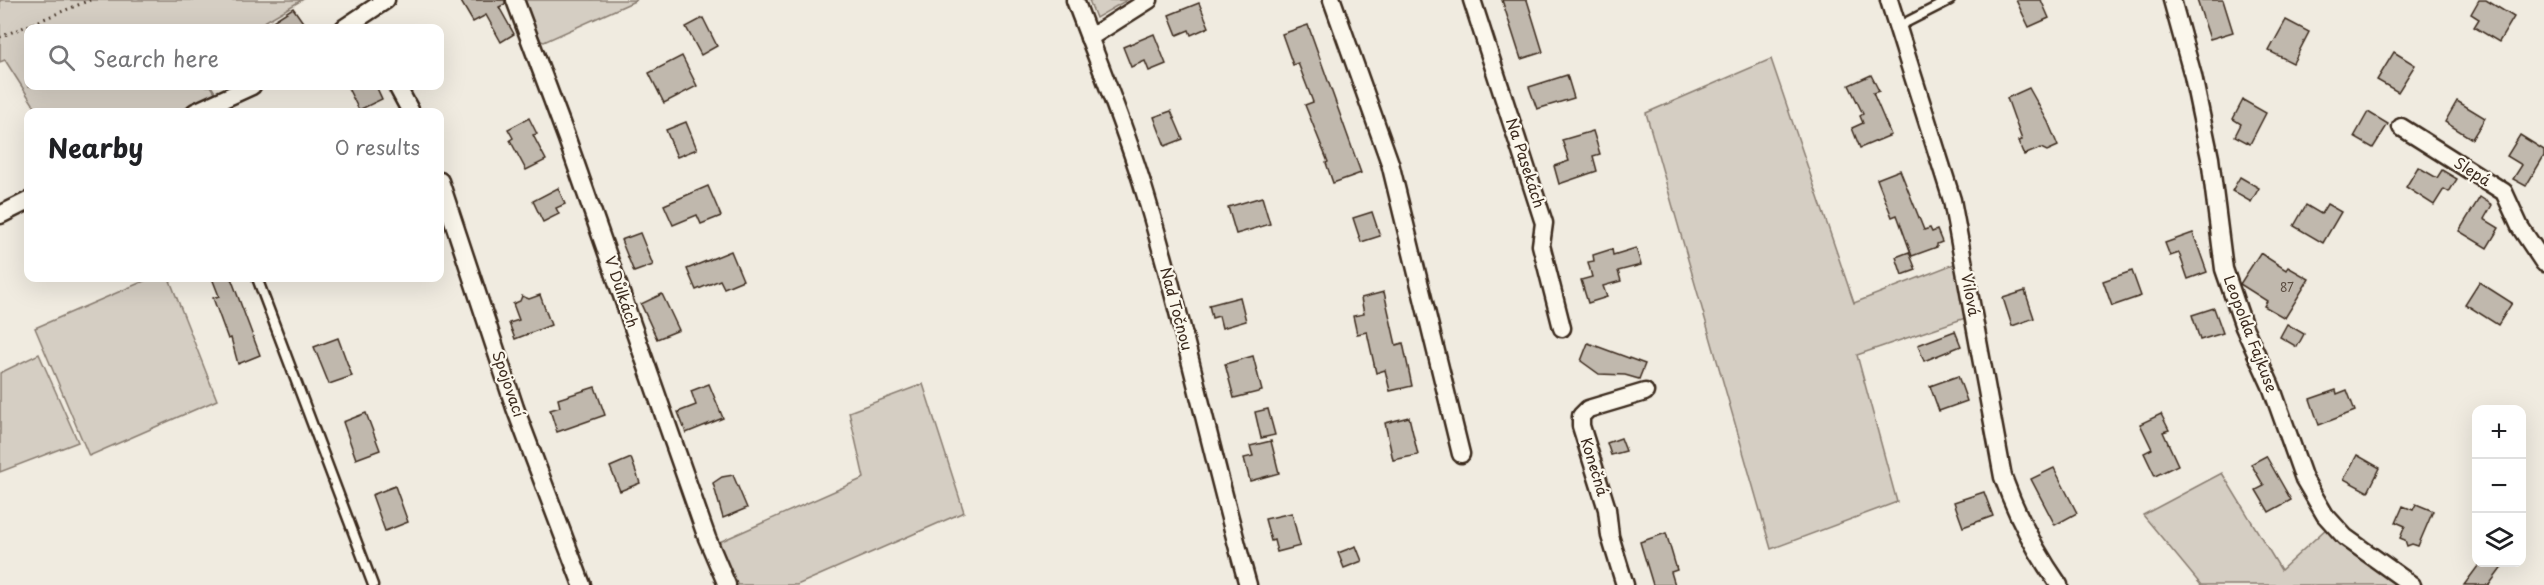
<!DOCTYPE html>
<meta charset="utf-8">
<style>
body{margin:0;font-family:"Playpen Sans",sans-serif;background:#f2f2f2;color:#202124}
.controls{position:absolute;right:18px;bottom:18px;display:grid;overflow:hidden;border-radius:12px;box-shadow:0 6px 24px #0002}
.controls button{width:54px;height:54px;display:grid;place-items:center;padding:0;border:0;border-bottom:2px solid #e0e0e0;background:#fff;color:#202124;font:30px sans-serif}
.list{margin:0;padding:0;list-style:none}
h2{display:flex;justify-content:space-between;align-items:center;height:78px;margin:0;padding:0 24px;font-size:26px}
h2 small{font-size:20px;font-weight:400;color:#757577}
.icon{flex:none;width:33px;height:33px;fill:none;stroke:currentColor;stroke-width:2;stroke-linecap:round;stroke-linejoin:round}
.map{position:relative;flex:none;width:2544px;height:585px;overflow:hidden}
.search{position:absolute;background:#fff;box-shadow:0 6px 24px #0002;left:24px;top:24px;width:420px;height:66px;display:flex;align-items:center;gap:15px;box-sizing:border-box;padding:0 21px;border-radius:12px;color:#757577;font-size:22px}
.panel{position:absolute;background:#fff;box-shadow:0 6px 24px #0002;left:24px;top:108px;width:420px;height:174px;border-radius:12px}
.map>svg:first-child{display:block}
</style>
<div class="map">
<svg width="2544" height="585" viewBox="0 0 2544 585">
<rect width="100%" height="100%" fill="#f0ebe0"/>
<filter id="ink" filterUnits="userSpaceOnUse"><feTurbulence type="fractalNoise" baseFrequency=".0167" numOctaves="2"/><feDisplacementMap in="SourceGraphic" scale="12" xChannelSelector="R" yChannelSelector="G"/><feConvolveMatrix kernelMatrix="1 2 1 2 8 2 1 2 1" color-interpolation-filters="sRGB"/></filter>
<g filter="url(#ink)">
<g fill="#d5cec3" stroke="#887c70" stroke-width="1.5">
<polygon points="0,0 302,0 254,28 28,28 28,86 211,86 221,101 198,112 38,112 5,60 0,62"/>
<polygon points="522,0 637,0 544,42 541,41"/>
<polygon points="1089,0 1127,0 1096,18"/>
<polygon points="1771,59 1854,303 1964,260 1974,315 1857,355 1897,502 1771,549 1646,113"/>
<polygon points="151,278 169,278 217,400 89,456 35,328"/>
<polygon points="39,354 78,442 0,472 0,373"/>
<polygon points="923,384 964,512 797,585 732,585 715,544 864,478 849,412"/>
<polygon points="2222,473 2281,570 2327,528 2402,585 2201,585 2143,515"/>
</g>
<g fill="#c0b8ad" stroke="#3b2a1e" stroke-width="1.5">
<polygon points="460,0 505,0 505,4 499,7 514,34 501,42 486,15 473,22"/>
<polygon points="1502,0 1527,0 1543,52 1521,59"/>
<polygon points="2016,0 2041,0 2049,18 2029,27"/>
<polygon points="2197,0 2223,0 2233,32 2210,39"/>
<polygon points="2479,0 2486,0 2514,17 2499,42 2474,27 2479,19 2471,14"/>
<polygon points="1199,3 1209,27 1191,35 1189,30 1177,35 1169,15"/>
<polygon points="293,8 307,28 262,28"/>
<polygon points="703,18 717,46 701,55 686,27"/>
<polygon points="2286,20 2309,32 2293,63 2269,51"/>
<polygon points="1308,25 1361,173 1333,183 1326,163 1328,162 1305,105 1313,102 1298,63 1293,65 1282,34"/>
<polygon points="1154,34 1166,64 1149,71 1145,61 1131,67 1123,47"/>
<polygon points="2394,52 2415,65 2398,92 2377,80"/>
<polygon points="682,56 697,86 664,103 649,73"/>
<polygon points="1567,75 1574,98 1537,109 1529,87"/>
<polygon points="1871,75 1879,91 1873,93 1891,135 1860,148 1852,128 1863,123 1860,116 1863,114 1849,85"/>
<polygon points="347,86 376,86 382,99 359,110"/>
<polygon points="2029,88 2048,122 2058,146 2047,151 2041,148 2024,155 2018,141 2022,140 2007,98"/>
<polygon points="2243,100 2266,113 2250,144 2235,136 2241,124 2233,119"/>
<polygon points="2457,101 2485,118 2472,139 2445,122"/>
<polygon points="1171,111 1183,139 1165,146 1154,117"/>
<polygon points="2368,112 2388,124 2373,148 2354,137"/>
<polygon points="529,118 537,134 533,135 546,160 526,170 510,140 513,138 508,129"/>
<polygon points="686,122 697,149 677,157 666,130"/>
<polygon points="1593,131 1600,154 1593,156 1597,171 1559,184 1554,166 1569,161 1562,140"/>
<polygon points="2520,135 2544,150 2544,156 2526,186 2513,179 2522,165 2507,156"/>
<polygon points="2418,167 2437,178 2442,170 2457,179 2449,192 2444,189 2434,205 2406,187"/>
<polygon points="1900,170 1924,230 1930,228 1932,232 1937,230 1942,242 1937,244 1937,247 1912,256 1897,215 1892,217 1877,179"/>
<polygon points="2240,177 2259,188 2251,202 2232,191"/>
<polygon points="708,186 721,216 701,224 697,215 673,225 664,205"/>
<polygon points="558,188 565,204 556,208 559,214 543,222 533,201"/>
<polygon points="1262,197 1270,224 1236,234 1228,207"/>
<polygon points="2480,197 2492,205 2484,219 2499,228 2487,248 2459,231"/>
<polygon points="2327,204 2341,212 2323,243 2294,226 2306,205 2321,214"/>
<polygon points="1372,212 1380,236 1361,242 1353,218"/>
<polygon points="640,233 653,265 634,272 621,240"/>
<polygon points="2193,233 2207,272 2188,279 2179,253 2170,256 2165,243"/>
<polygon points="1636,248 1641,265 1618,271 1621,281 1603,286 1607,297 1588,303 1581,280 1592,277 1588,262 1594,261 1593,255 1612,249 1613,255"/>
<polygon points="731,251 743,280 724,288 720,280 696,290 687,269"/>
<polygon points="1909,252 1916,270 1902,275 1896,257"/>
<polygon points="2260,253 2286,270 2288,267 2309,279 2285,318 2264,306 2267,301 2240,284"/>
<polygon points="2132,271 2141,296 2112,306 2103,281"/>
<polygon points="212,278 231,278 260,355 238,364 231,338 228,339 213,298 219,296"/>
<polygon points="2479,282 2512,303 2498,325 2465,304"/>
<polygon points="2025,291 2034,318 2012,326 2003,298"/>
<polygon points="1384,292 1396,345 1403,343 1412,386 1390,391 1385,370 1376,373 1367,332 1357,334 1353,316 1364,314 1361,298"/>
<polygon points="662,294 679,330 657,339 641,304"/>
<polygon points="540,295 551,325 515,339 509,323 519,320 513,304 520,301 522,296 529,299"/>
<polygon points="1240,297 1246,321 1222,328 1219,316 1212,318 1209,305"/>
<polygon points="2214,308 2223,333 2200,340 2192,315"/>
<polygon points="2287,324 2304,334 2297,347 2280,337"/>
<polygon points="1955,331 1961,346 1924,361 1918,345"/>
<polygon points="338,338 352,376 329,384 314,347"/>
<polygon points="1588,343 1645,364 1639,379 1625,375 1599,374 1581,361"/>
<polygon points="1253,356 1262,391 1234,398 1225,364"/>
<polygon points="1958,376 1967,401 1939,411 1930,386"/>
<polygon points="709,384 723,418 686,433 678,412 696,405 691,391"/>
<polygon points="595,387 605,415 557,432 550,410 560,407 558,399"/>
<polygon points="2336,390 2337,394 2347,390 2355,411 2319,425 2310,399"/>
<polygon points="1268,409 1275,435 1261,438 1255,412"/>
<polygon points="366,413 380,450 356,459 343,422"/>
<polygon points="2161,414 2169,430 2163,432 2178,465 2155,476 2144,453 2152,449 2140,424"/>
<polygon points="1409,417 1418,455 1393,460 1385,423"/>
<polygon points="1621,438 1626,451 1611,455 1607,443"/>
<polygon points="1271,441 1279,473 1250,481 1244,458 1253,456 1250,446"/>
<polygon points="2357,455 2380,468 2368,492 2344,479"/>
<polygon points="2266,456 2291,500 2269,512 2256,490 2264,486 2251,464"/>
<polygon points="631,458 640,483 620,491 610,467"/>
<polygon points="2054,468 2077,513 2055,525 2031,479"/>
<polygon points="733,475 747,508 723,518 713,483 722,477"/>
<polygon points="395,486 408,522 385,531 372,495"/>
<polygon points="1984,492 1993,516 1963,527 1954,502"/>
<polygon points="2416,504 2433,511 2418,546 2412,544 2407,546 2405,540 2400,538 2405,526 2396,522 2403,506 2413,510"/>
<polygon points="1292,513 1300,546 1277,552 1274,540 1271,541 1265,519"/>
<polygon points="1666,533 1677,570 1671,572 1675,585 1653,585 1640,542"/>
<polygon points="1356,546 1362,561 1344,568 1338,553"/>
<polygon points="2481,562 2506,562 2489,585 2464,585"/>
</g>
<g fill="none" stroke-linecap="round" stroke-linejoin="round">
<g stroke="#3b2a1e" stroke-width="13">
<g id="lane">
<polyline points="1899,26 1950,0"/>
<polyline points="257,278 373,585"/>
</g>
</g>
<g stroke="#3b2a1e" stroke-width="21">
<g id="street">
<polyline points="515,0 567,139 707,538 727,585"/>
<path d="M1075 0C1097 59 1122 119 1141 180 1182 313 1210 451 1248 585"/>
<polyline points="1332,0 1390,163 1461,454"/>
<polyline points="1472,0 1544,223 1541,245 1562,328"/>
<path d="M1889 0 1952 200 2003 477C2017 516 2035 551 2059 585"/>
<polyline points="2172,0 2193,76 2210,158 2224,269 2244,327 2271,386 2304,479 2325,515 2345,537 2412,585"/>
<polyline points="344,28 386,0"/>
<polyline points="1089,38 1149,0"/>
<polyline points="397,86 411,112"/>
<polyline points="195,112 252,86"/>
<polyline points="2401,127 2504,192 2520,227 2544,263"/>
<polyline points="440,181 515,408 582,585"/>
<polyline points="0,215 28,201"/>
<polyline points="1625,585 1610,536 1607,509 1581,426 1581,416 1588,409 1645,392"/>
</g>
</g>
<polyline stroke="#3b2a1e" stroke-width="3" stroke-dasharray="1.5 4.5" stroke-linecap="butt" points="0,37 90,0"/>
<use href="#lane" stroke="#fbf7ec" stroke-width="8"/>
<use href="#street" stroke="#fbf7ec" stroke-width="16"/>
</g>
</g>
<g text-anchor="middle" stroke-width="4.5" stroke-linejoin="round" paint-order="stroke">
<g font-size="12" fill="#5c4e42">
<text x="2287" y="292">87</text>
</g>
<g font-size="15" fill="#3b2a1e" stroke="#fbf7ec">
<text transform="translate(1525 163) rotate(72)" y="5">Na Pasekách</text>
<text transform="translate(2472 172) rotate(32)" y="5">Slepá</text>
<text transform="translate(621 292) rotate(71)" y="5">V Důlkách</text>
<text transform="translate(1970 295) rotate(80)" y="5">Vilová</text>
<text transform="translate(1176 309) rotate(75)" y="5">Nad Točnou</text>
<text transform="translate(2250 334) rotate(69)" y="5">Leopolda Fajkuse</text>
<text transform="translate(508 384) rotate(71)" y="5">Spojovací</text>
<text transform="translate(1594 467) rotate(73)" y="5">Konečná</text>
</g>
</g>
</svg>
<div class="controls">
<button>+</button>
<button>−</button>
<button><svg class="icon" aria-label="layers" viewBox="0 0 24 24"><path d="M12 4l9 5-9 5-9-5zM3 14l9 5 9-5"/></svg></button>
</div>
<div class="search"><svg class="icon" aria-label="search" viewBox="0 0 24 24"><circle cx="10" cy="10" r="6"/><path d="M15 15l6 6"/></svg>Search here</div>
<section class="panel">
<h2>Nearby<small>0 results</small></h2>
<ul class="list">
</ul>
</section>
</div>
